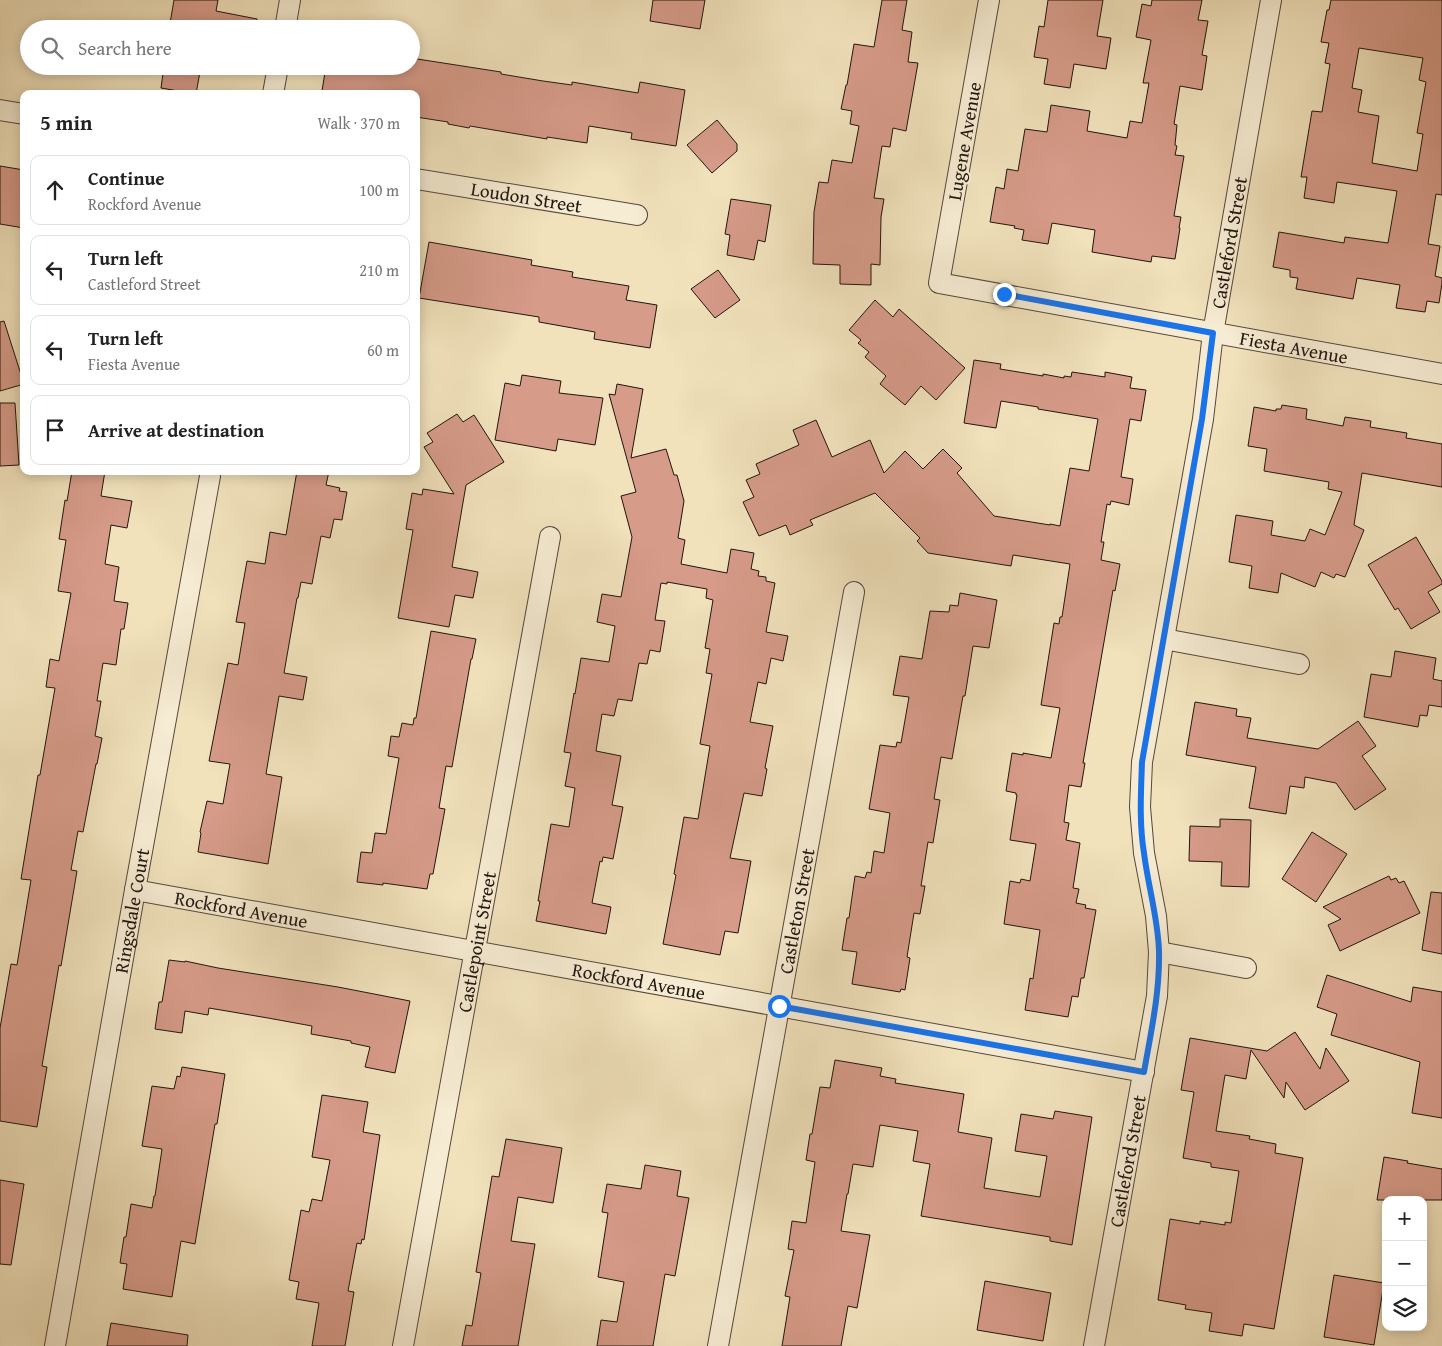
<!DOCTYPE html>
<meta charset="utf-8">
<style>
body{margin:0;font-family:"Gentium Book Plus",serif;background:#f6f6f6;color:#222}
.controls{position:absolute;right:15px;bottom:15px;display:grid;overflow:hidden;border-radius:10px;box-shadow:0 2px 12px #0003}
.controls button{width:45px;height:45px;display:grid;place-items:center;padding:0;border:0;border-bottom:1px solid #e0e0e0;background:#fff;color:#222;font:25px sans-serif}
.stop{position:absolute;width:15px;height:15px;margin:-11px;border:4px solid #1a73e8;border-radius:50%;background:#fff}
.stop.end{background:#1a73e8;border-color:#fff;box-shadow:0 1px 5px #0008}
.list{margin:0;padding:0;list-style:none}
h2{display:flex;justify-content:space-between;align-items:center;height:65px;margin:0;padding:0 20px;font-size:21px}
h2 small{font-size:16px;font-weight:400;color:#767676}
.list li{display:grid;grid-template-columns:32px 1fr auto;gap:15px;align-items:center;box-sizing:border-box;height:70px;margin:0 10px 10px;padding:0 10px;border:1px solid #e0e0e0;border-radius:10px}
.list b{display:block;font-size:19px;white-space:nowrap}
.list p{margin:0;font-size:16px;white-space:nowrap;color:#767676}
.list em{font-size:16px;font-style:normal;color:#767676}
.icon{flex:none;width:28px;height:28px;fill:none;stroke:currentColor;stroke-width:2;stroke-linecap:round;stroke-linejoin:round}
.map{position:relative;flex:none;width:1442px;height:1346px;overflow:hidden}
.search{position:absolute;background:#fff;box-shadow:0 2px 12px #0003;left:20px;top:20px;width:400px;height:55px;display:flex;align-items:center;gap:12px;box-sizing:border-box;padding:0 18px;border-radius:28px;color:#767676;font-size:19px}
.panel{position:absolute;background:#fff;box-shadow:0 2px 12px #0003;left:20px;top:90px;width:400px;height:385px;border-radius:10px}
.map>svg:first-child{display:block}
</style>
<div class="map">
<svg width="1442" height="1346" viewBox="0 0 1442 1346">
<rect width="100%" height="100%" fill="#f1e2bc"/>
<filter id="stains"><feTurbulence type="fractalNoise" baseFrequency=".004" numOctaves="4"/><feColorMatrix values="0 0 0 0 .2 0 0 0 0 .09 0 0 0 0 .02 0 0 0 .5 -.17"/></filter>
<radialGradient id="worn" r=".72"><stop offset=".6" stop-color="#630" stop-opacity="0"/><stop offset="1" stop-color="#630" stop-opacity=".3"/></radialGradient>
<g fill="#d69b89" stroke="#21150f" fill-rule="evenodd">
<polygon points="174,0 218,0 216,11 257,19 256,29 169,29"/>
<polygon points="653,0 705,0 700,29 650,21"/>
<polygon points="882,0 907,0 902,30 912,32 908,62 918,63 906,131 893,128 890,147 882,146 874,198 884,199 881,217 880,265 871,264 871,285 840,284 840,265 813,264 814,212 819,182 828,183 832,160 852,163 859,126 850,124 852,111 841,109 846,85 847,85 854,44 874,47"/>
<polygon points="1048,0 1103,0 1097,36 1111,38 1106,69 1074,64 1070,88 1044,84 1048,59 1034,57 1039,26 1044,27"/>
<polygon points="1152,0 1202,0 1198,20 1208,21 1202,55 1207,56 1202,90 1180,86 1174,124 1177,125 1175,145 1177,146 1175,155 1184,156 1174,216 1181,217 1179,228 1180,228 1175,259 1152,256 1151,262 1092,252 1095,230 1052,223 1048,244 1022,240 1024,230 1014,228 1015,226 990,222 996,187 1004,189 1007,169 1018,171 1025,129 1047,132 1051,105 1090,111 1087,131 1127,138 1130,121 1142,123 1149,83 1143,83 1151,40 1136,37 1142,4 1151,6"/>
<path d="M1331 0H1442V195L1436 194 1428 244 1440 246 1435 276 1442 278V283L1439 303 1427 301 1425 312 1396 308 1400 285 1357 278 1353 299 1296 289 1298 278 1290 277V270L1273 267 1279 232 1344 243 1345 237 1388 243 1397 191 1337 182 1334 203 1304 198 1307 177H1301L1312 111 1322 112 1330 64 1325 63 1329 43 1321 42 1327 10H1329ZM1359 48 1423 58 1419 80 1426 82 1417 133 1423 134 1417 171 1372 163 1379 116 1358 112 1362 90 1352 88Z"/>
<polygon points="411,58 501,72 501,74 543,81 572,85 572,82 638,93 640,82 685,90 676,146 631,139 632,133 589,126 587,143 547,137 547,139 470,126 469,128 448,124 448,122 416,117 416,94 337,94 322,91 326,66 411,66"/>
<polygon points="164,66 201,66 196,94 161,88"/>
<polygon points="717,120 737,144 737,151 712,173 687,145"/>
<polygon points="0,166 24,170 24,228 0,224"/>
<polygon points="731,199 771,205 765,242 758,240 754,260 727,255 730,235 725,234"/>
<polygon points="429,242 532,260 531,265 573,272 572,277 629,286 626,300 657,305 650,348 594,339 595,332 539,322 539,317 419,298"/>
<polygon points="718,270 740,300 715,318 691,289"/>
<polygon points="875,300 893,317 899,309 965,368 936,400 921,386 905,405 880,384 886,376 865,357 869,352 858,343 861,340 849,330"/>
<polygon points="4,321 24,384 0,391 0,322"/>
<polygon points="974,360 1001,364 1000,369 1043,376 1043,374 1064,378 1064,376 1071,377 1072,372 1105,377 1105,372 1132,377 1130,388 1146,390 1141,421 1130,419 1121,477 1133,479 1129,505 1111,501 1110,505 1107,504 1101,542 1104,542 1101,560 1120,564 1115,591 1113,590 1083,763 1085,763 1081,787 1069,785 1064,822 1069,823 1066,840 1080,843 1073,888 1079,889 1076,903 1086,905 1085,908 1096,910 1084,978 1081,978 1078,997 1072,996 1068,1017 1025,1010 1030,978 1033,979 1040,930 1004,924 1010,881 1020,883 1021,879 1030,881 1036,844 1010,840 1017,795 1016,795 1016,793 1006,791 1012,753 1023,755 1023,753 1051,758 1060,708 1041,705 1054,623 1059,624 1060,617 1062,617 1070,564 1013,555 1011,566 928,553 917,541 920,538 875,493 810,520 813,525 790,535 786,525 759,536 743,502 754,497 746,480 760,474 756,464 799,445 793,430 816,420 832,457 870,440 884,473 905,451 923,469 943,449 962,468 957,473 994,516 1050,525 1050,524 1060,526 1070,468 1089,471 1098,419 1038,409 1038,407 1001,401 996,428 964,423"/>
<polygon points="522,375 561,381 559,393 603,398 595,445 558,439 556,451 495,440 505,383 520,386"/>
<polygon points="617,384 643,389 631,458 666,449 674,475 677,475 684,501 678,538 685,540 681,564 727,573 731,549 754,553 751,569 759,571 758,576 766,577 766,581 775,583 766,632 788,636 783,661 771,658 766,684 758,682 750,722 773,726 765,768 767,769 762,796 744,793 730,858 751,861 738,933 725,931 720,955 663,944 676,875 674,874 684,817 698,819 710,746 700,744 712,674 706,673 710,649 705,648 713,600 706,598 707,589 667,582 667,584 661,583 655,620 665,621 660,652 650,650 647,664 639,663 632,701 618,699 614,716 602,714 596,751 621,756 612,805 623,807 613,859 603,857 602,862 600,861 592,903 611,907 606,934 536,921 540,901 538,901 551,824 569,827 575,788 565,786 571,753 564,752 574,693 575,694 581,658 609,662 615,626 597,622 602,594 621,597 632,537 621,496 636,492 609,394 615,395"/>
<polygon points="0,403 15,403 19,465 0,466"/>
<polygon points="1282,405 1307,409 1306,419 1343,426 1345,417 1371,421 1370,427 1407,433 1406,438 1442,444 1442,487 1362,473 1354,525 1364,530 1345,577 1336,574 1334,578 1321,572 1315,587 1281,573 1278,593 1249,588 1252,566 1229,562 1236,515 1273,521 1271,535 1305,541 1310,529 1325,535 1342,492 1328,489 1329,482 1264,471 1267,449 1248,446 1254,407 1276,411 1276,409 1281,409"/>
<polygon points="457,414 463,422 474,415 504,462 466,485 452,567 478,572 473,598 455,595 449,627 398,618 413,530 406,529 412,493 422,495 423,489 454,494 424,447 433,442 427,433"/>
<polygon points="72,471 105,471 101,496 132,501 127,528 111,525 105,564 119,567 114,601 128,603 124,629 121,629 116,665 103,663 97,701 101,701 95,736 102,738 97,764 96,764 83,832 78,831 71,870 77,871 61,966 59,965 42,1066 47,1067 37,1127 0,1121 0,1028 11,964 17,965 31,880 21,879 38,775 40,775 55,688 46,687 50,659 59,661 71,593 58,591 66,540 59,539 65,500 67,501"/>
<polygon points="297,471 329,471 326,485 340,488 339,491 347,492 342,520 334,519 330,538 321,536 312,584 301,582 298,598 297,598 284,673 307,677 303,700 279,696 266,774 282,777 268,864 198,852 201,833 200,832 207,801 223,804 230,764 209,761 228,663 238,665 245,623 236,622 247,561 265,564 270,532 286,535"/>
<polygon points="1416,537 1442,581 1442,584 1428,592 1440,612 1411,629 1398,608 1395,610 1368,565"/>
<polygon points="960,593 997,600 989,648 973,646 965,696 963,696 952,759 941,757 934,799 940,800 933,843 928,842 921,886 925,886 920,914 914,913 907,957 910,958 905,990 901,989 900,992 852,984 857,952 842,950 847,918 849,918 855,876 865,878 867,872 871,873 874,851 884,853 890,813 869,809 880,745 896,747 897,742 901,743 909,697 893,695 900,656 922,659 930,611 949,612 950,605 958,606"/>
<polygon points="431,631 476,639 472,659 471,659 452,767 446,766 439,808 445,809 433,874 430,874 427,889 383,883 383,885 357,882 361,852 372,853 375,833 386,834 399,758 388,756 391,736 399,737 402,723 413,725 414,718 416,718"/>
<polygon points="1395,651 1436,658 1433,679 1442,681 1442,707 1429,705 1427,716 1420,715 1418,727 1364,717 1371,674 1391,677"/>
<polygon points="1195,702 1237,709 1236,716 1251,718 1247,738 1318,749 1358,721 1376,746 1362,756 1386,789 1355,810 1336,783 1305,777 1304,788 1290,786 1286,814 1249,808 1256,767 1186,755"/>
<polygon points="1220,819 1251,820 1249,887 1221,886 1222,862 1189,861 1190,826 1220,827"/>
<polygon points="1312,832 1347,854 1316,902 1282,879"/>
<polygon points="1389,876 1391,880 1396,878 1399,883 1404,881 1420,913 1340,951 1328,925 1341,919 1323,907"/>
<polygon points="1431,892 1442,893 1442,954 1422,950"/>
<polygon points="169,960 185,962 185,961 218,968 338,987 410,1001 395,1073 365,1067 370,1047 351,1043 351,1041 311,1034 312,1026 268,1018 209,1008 208,1015 185,1011 182,1033 155,1029 159,1002 162,1002"/>
<polygon points="1327,975 1411,1002 1413,987 1442,992 1442,1118 1412,1113 1420,1062 1331,1035 1337,1014 1317,1007"/>
<polygon points="1295,1032 1320,1069 1326,1048 1349,1081 1305,1110 1286,1082 1284,1098 1251,1050 1246,1079 1225,1075 1216,1131 1250,1136 1249,1139 1276,1144 1275,1153 1303,1158 1274,1329 1244,1324 1242,1336 1209,1331 1212,1313 1185,1309 1186,1305 1158,1300 1170,1219 1200,1224 1200,1221 1225,1225 1225,1222 1231,1223 1239,1171 1211,1167 1211,1163 1183,1158 1194,1092 1181,1090 1190,1038 1267,1051"/>
<polygon points="835,1060 882,1068 880,1076 896,1079 895,1083 964,1094 958,1132 992,1138 984,1188 1040,1197 1047,1156 1015,1151 1021,1114 1053,1119 1055,1111 1092,1117 1072,1245 1050,1241 1050,1237 921,1216 930,1164 913,1161 918,1131 880,1125 873,1167 853,1164 848,1194 847,1194 841,1231 870,1235 857,1308 848,1306 841,1346 782,1346 790,1297 785,1296 794,1250 788,1249 792,1221 806,1223 815,1162 806,1160 810,1134 812,1134 820,1087 830,1088"/>
<polygon points="182,1067 225,1074 217,1124 215,1124 195,1244 181,1241 172,1297 123,1289 127,1264 120,1263 124,1237 126,1237 131,1204 152,1208 154,1196 155,1196 162,1149 142,1146 152,1086 174,1089 177,1076 180,1077"/>
<polygon points="322,1095 368,1102 363,1132 380,1135 364,1240 362,1239 361,1244 357,1243 348,1291 354,1292 345,1346 312,1346 319,1303 296,1299 299,1282 289,1280 301,1210 309,1212 312,1199 322,1201 330,1160 312,1157"/>
<polygon points="506,1139 562,1148 553,1203 518,1197 511,1241 535,1244 518,1346 462,1346 466,1325 472,1326 481,1273 476,1272 492,1176 499,1177"/>
<polygon points="1384,1157 1408,1161 1407,1163 1442,1169 1442,1200 1377,1200"/>
<polygon points="645,1165 681,1171 677,1196 689,1198 675,1276 665,1274 653,1346 597,1346 601,1320 617,1322 624,1282 598,1277 608,1213 602,1212 607,1184 641,1189"/>
<polygon points="0,1180 24,1184 11,1265 0,1264"/>
<polygon points="1334,1275 1384,1283 1374,1345 1324,1337"/>
<polygon points="985,1281 1051,1293 1043,1341 977,1330"/>
<polygon points="111,1323 188,1335 187,1346 107,1346"/>
</g>
<g fill="none" stroke-linecap="round" stroke-linejoin="round">
<g stroke="#55483a" stroke-width="22">
<g id="street">
<path id="s1" d="M989 0 939 283 1442 374"/>
<polyline points="285,29 290,0"/>
<polyline points="273,94 278,66"/>
<polyline points="0,110 24,114"/>
<path id="s2" d="M416 179 637 215"/>
<polyline points="1164,639 1299,664"/>
<path id="s3" d="M135 890 1144 1072"/>
<polyline points="1159,952 1246,968"/>
<path id="s4" d="M55 1346 135 890 210 476"/>
<path id="s5" d="M403 1346 550 537"/>
<path id="s6" d="M718 1346 854 592"/>
<path id="s7" d="M1094 1346 1157 996 1159 952 1156 916 1144 853 1140 807 1142 762 1203 419 1213 333 1271 0"/>
</g>
</g>
<use href="#street" stroke="#f6ecd3" stroke-width="20"/>
</g>
<g fill="none" stroke-linecap="round" stroke-linejoin="round">
<path stroke="#1a73e8" stroke-width="6" d="M779 1006 1144 1072C1151 1032 1160 992 1159 951 1158 918 1148 886 1144 853 1139 823 1141 792 1142 762L1202 419 1213 333 1004 294"/>
</g>
<g text-anchor="middle" stroke-width="4.5" stroke-linejoin="round" paint-order="stroke">
<g font-size="19" fill="#21150f" stroke="#f6ecd3">
<text transform="translate(964 141) rotate(-80)" y="7">Lugene Avenue</text>
<text dy="7" stroke="none"><textPath href="#s2" startOffset="112">Loudon Street</textPath></text>
<text dy="7" stroke="none"><textPath href="#s7" startOffset="1118">Castleford Street</textPath></text>
<text dy="7" stroke="none"><textPath href="#s1" startOffset="648">Fiesta Avenue</textPath></text>
<text dy="7" stroke="none"><textPath href="#s3" startOffset="108">Rockford Avenue</textPath></text>
<text dy="7" stroke="none"><textPath href="#s6" startOffset="442">Castleton Street</textPath></text>
<text dy="7" stroke="none"><textPath href="#s4" startOffset="442">Ringsdale Court</textPath></text>
<text dy="7" stroke="none"><textPath href="#s5" startOffset="411">Castlepoint Street</textPath></text>
<text dy="7" stroke="none"><textPath href="#s3" startOffset="512">Rockford Avenue</textPath></text>
<text dy="7" stroke="none"><textPath href="#s7" startOffset="188">Castleford Street</textPath></text>
</g>
</g>
<rect width="100%" height="100%" filter="url(#stains)"/>
<rect width="100%" height="100%" fill="url(#worn)"/>
</svg>
<div class="controls">
<button>+</button>
<button>−</button>
<button><svg class="icon" aria-label="layers" viewBox="0 0 24 24"><path d="M12 4l9 5-9 5-9-5zM3 14l9 5 9-5"/></svg></button>
</div>
<div class="stop" style="left:779px;top:1006px"></div>
<div class="stop end" style="left:1004px;top:294px"></div>
<div class="search"><svg class="icon" aria-label="search" viewBox="0 0 24 24"><circle cx="10" cy="10" r="6"/><path d="M15 15l6 6"/></svg>Search here</div>
<section class="panel">
<h2>5 min<small>Walk · 370 m</small></h2>
<ul class="list">
<li><svg class="icon" aria-label="ahead" viewBox="0 0 24 24"><path d="M12 20V5M6 11l6-6 6 6"/></svg><div><b>Continue</b><p>Rockford Avenue</p></div><em>100 m</em></li>
<li><svg class="icon" aria-label="left" viewBox="0 0 24 24"><path d="M17 20v-9H6M10 6l-5 5 5 5"/></svg><div><b>Turn left</b><p>Castleford Street</p></div><em>210 m</em></li>
<li><svg class="icon" aria-label="left" viewBox="0 0 24 24"><path d="M17 20v-9H6M10 6l-5 5 5 5"/></svg><div><b>Turn left</b><p>Fiesta Avenue</p></div><em>60 m</em></li>
<li><svg class="icon" aria-label="arrive" viewBox="0 0 24 24"><path d="M6 21V4h12l-3 4 3 4H6"/></svg><div><b>Arrive at destination</b></div></li>
</ul>
</section>
</div>
